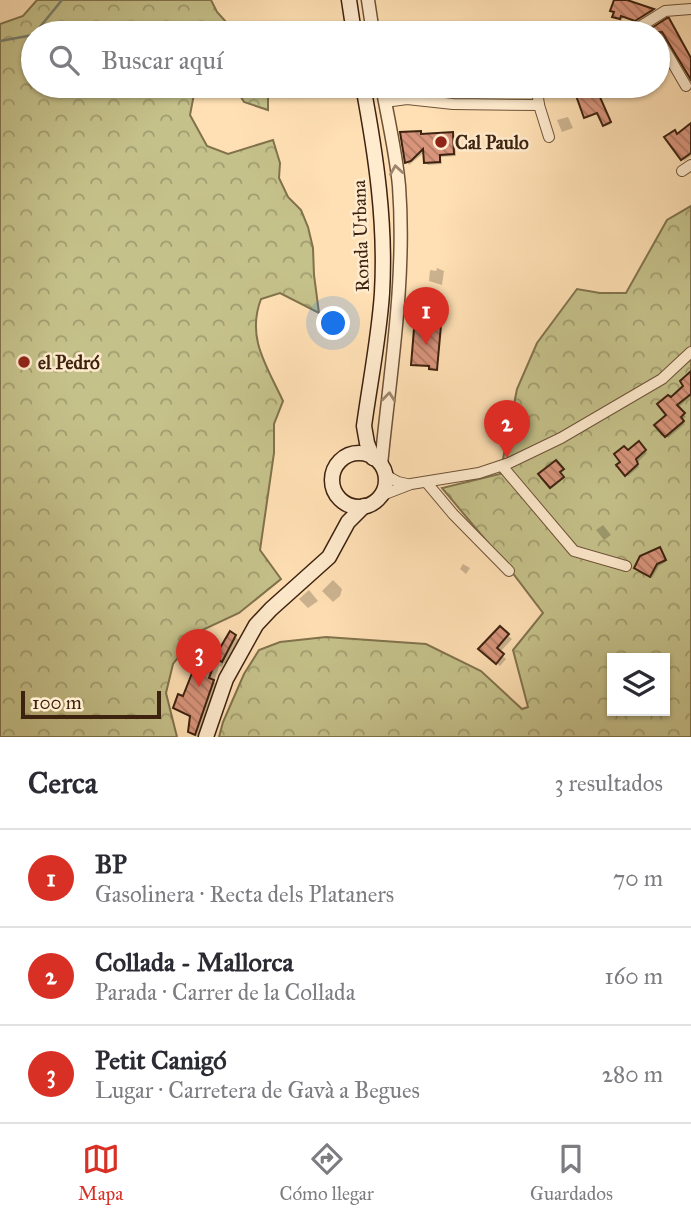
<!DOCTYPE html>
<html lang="es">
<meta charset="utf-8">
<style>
body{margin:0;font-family:"IM FELL Great Primer",serif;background:#f7f7f7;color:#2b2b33}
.controls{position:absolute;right:21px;bottom:21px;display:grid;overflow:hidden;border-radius:0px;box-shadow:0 2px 5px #0004}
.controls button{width:63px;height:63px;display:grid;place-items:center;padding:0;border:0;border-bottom:2px solid #e1e1e2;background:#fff;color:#2b2b33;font:35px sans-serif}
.scale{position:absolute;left:21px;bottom:18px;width:140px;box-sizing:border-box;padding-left:7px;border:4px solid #3d220f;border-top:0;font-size:19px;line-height:24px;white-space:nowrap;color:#3d220f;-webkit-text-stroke:5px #ffebce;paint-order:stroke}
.you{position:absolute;left:334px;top:324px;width:24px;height:24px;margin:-18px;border:5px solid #fff;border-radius:50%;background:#1a73e8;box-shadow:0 0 0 10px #1a73e833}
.badge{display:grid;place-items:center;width:46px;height:46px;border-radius:50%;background:#d93025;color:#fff;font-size:23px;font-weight:700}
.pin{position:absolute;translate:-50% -58px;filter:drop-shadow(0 2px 4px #0008)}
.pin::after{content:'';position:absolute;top:37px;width:24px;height:21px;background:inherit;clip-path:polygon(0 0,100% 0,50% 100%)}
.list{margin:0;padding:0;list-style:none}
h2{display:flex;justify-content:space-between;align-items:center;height:91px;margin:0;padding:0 28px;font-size:30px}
h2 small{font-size:23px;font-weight:400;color:#7c7c81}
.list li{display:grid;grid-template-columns:46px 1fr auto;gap:21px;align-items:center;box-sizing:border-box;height:98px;padding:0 28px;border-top:2px solid #e1e1e2}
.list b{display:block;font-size:26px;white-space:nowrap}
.list p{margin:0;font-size:23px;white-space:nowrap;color:#7c7c81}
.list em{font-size:23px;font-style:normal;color:#7c7c81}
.icon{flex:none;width:38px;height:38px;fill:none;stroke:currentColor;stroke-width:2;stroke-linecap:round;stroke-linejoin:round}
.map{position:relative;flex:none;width:691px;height:737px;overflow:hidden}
.search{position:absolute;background:#fff;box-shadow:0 2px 5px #0004;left:21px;right:21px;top:21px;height:77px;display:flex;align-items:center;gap:18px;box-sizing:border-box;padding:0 24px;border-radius:38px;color:#7c7c81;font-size:26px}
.sheet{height:385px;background:#fff}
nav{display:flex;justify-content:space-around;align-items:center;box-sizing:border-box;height:98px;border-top:2px solid #e1e1e2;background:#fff;font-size:19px;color:#7c7c81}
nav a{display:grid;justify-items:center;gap:4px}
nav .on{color:#d93025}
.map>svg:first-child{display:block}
</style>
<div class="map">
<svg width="691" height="737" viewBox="0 0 691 737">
<defs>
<pattern id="forest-crowns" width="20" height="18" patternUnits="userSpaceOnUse" patternTransform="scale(1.75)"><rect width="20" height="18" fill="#c5c18a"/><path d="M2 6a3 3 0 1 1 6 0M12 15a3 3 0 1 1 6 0" fill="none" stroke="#a19c6f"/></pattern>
<pattern id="building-back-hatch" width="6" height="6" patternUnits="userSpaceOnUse" patternTransform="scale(1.75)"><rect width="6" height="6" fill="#d9957c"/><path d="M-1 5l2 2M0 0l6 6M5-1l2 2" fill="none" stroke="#b17964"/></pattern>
</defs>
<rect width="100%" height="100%" fill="#ffe0b4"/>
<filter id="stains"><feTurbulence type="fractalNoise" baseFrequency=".00286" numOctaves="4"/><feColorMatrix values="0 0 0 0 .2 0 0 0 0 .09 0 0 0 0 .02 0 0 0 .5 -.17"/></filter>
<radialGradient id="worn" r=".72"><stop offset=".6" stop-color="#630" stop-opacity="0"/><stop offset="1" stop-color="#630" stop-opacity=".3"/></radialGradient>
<g fill="url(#forest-crowns)" stroke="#81724c" stroke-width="2" fill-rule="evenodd">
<path d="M37 0H211L217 12 236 33H33V86H202L194 94 190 115 207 146 228 154 273 140 280 163 279 178 288 197 301 210 308 227 313 248 314 275 319 313 280 293 261 299C246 338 267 366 283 401L274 424V453L260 550 281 579 239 613 198 632 173 664 166 693 177 737H0V24L23 16Z"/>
<polygon points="234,86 268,86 268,110 244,102"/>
<path d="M691 206V737H219L223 722 244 674 259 650 280 642 326 637 426 644 481 671 522 709 528 707 513 650 543 613 505 563 442 488 500 474 517 389 537 343 577 289 600 293H626L667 220ZM612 658H665V711H612Z"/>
</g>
<g fill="#0003">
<polygon points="616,0 622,0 655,12 639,22 624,17 622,20 617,18 612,10"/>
<polygon points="407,86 423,86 423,90 411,92"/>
<polygon points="582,86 603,86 607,93 599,97 611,124 606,126 600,113 586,117"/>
<polygon points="568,117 573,128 562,132 557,120"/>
<polygon points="691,125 691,156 684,161 678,135"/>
<polygon points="402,134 452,134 455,137 456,156 441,157 442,164 428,165 425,162 425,152 409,165 407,162"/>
<polygon points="437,268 444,271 442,285 429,281 430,270 436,271"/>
<polygon points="691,377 691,396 678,408 686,417 681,420 685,424 668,438 656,425 668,415 671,400 686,386"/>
<polygon points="638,444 647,453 637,463 639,467 628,476 618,465"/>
<polygon points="603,525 611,535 604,540 596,530"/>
<polygon points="662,552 666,562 659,566 652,578 638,570"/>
<polygon points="463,564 470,568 466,574 460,569"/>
<polygon points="333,580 342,589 340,596 333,602 322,591"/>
<polygon points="309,590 318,601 308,608 299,599"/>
<polygon points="500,629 512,639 499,653 506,659 500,666 481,649"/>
<polygon points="231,633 240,641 227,665 224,663 222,667 219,666 214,682 218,686 200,737 197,737 190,731 191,718 175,707 184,699 198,665 194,661 221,650"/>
</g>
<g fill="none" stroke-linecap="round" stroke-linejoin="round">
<g stroke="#787f6d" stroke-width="2.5">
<polyline points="35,33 62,0"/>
<polyline points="0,41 33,35"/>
</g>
</g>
<g fill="url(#building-back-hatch)" stroke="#3d220f" stroke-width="2">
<polygon points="614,0 627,0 654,9 635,21 621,16 620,19 612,17 614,12 610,11"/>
<polygon points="667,18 669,18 691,58 691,80 662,32 644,33"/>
<polygon points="580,86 604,86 607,91 599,95 611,122 603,126 597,113 584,118 574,90 581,88"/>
<polygon points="691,123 691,153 681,160 664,137 675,130 677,134"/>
<polygon points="421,131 421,134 453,132 454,154 440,155 440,162 424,163 423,149 411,161 405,163 400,132"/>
<polygon points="415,317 428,318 441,325 437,370 429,369 429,366 411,365"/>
<polygon points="691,371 691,394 677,405 685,413 681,417 684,421 665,437 654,425 666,415 657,404 668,395 671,397 683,386 680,381"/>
<polygon points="639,441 646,450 636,459 638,464 625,476 616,465 620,462 614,454 624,446 628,450"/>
<polygon points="556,460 564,469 560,472 564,477 550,488 538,474"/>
<polygon points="660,547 666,560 657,564 650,577 634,568 640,556"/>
<polygon points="500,626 509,634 497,648 504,654 496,664 478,649"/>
<polygon points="230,631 236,635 222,662 219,660 217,664 215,663 209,678 214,680 195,735 188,732 190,716 173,708 178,694 183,696 196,663 192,661 207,639 220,648"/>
</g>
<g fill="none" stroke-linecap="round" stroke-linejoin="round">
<g stroke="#6e5238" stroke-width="12">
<g id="minor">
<polyline points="630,33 665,11 691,9"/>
<polyline points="658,38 686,86"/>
<polyline points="385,102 407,99 453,104 539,105 537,90 540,86"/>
<polyline points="539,105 549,137"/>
<polyline points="682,171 691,165"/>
<polyline points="502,466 574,551 626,566"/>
<polyline points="385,475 398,482 407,484"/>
<polyline points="427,483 453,514 509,571"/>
<polyline points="380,496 411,484 479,473 509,463 561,438 662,379 691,352"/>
</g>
</g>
<g stroke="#6e5238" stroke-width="15">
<g id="tertiary">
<polyline points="368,0 373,33"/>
<path d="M381 465C390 372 406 280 399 186 396 153 388 119 382 86"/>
</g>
</g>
<g stroke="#3d220f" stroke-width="17">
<g id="secondary">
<polyline points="349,0 354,33"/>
<path d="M363 86C376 155 386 223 382 293 379 338 370 382 364 426L367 443 373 458"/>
<circle cx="359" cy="480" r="27"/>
<polyline points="206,737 226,679 256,625 271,609 329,557 348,522 364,506"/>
</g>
</g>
<use href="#minor" stroke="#ffebce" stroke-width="10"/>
<use href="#tertiary" stroke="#ffebce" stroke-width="12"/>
<use href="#secondary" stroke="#ffebce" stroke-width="14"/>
</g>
<defs><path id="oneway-chevron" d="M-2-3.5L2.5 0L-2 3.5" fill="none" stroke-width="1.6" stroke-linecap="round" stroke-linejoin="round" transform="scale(1.75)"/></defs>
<g stroke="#9e866e">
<use href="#oneway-chevron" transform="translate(396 170) rotate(-99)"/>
<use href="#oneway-chevron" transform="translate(389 397) rotate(-84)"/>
</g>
<g fill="#8f2418" stroke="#ffebce" stroke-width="2.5">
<circle cx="441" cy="142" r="7"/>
<circle cx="24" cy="362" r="7"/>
</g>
<g text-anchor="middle" stroke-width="5" stroke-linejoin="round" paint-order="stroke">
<g font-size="19" font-weight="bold" fill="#3d220f" stroke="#ffebce" text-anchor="start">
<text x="455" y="149">Cal Paulo</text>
<text x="38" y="369">el Pedró</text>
</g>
<g font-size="19" fill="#3d220f" stroke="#ffebce">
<text transform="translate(360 236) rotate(-92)" y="7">Ronda Urbana</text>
</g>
</g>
<rect width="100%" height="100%" filter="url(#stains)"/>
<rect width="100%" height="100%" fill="url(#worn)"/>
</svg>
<div class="controls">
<button><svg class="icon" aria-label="layers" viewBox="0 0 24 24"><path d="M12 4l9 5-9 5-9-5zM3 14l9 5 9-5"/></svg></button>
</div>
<div class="scale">100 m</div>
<div class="you"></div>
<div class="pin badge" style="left:426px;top:345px">1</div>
<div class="pin badge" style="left:507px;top:458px">2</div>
<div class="pin badge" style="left:199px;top:687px">3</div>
<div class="search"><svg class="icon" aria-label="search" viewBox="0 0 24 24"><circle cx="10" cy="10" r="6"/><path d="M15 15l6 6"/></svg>Buscar aquí</div>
</div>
<section class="sheet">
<h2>Cerca<small>3 resultados</small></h2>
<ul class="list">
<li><span class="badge">1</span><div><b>BP</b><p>Gasolinera · Recta dels Plataners</p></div><em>70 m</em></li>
<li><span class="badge">2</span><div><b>Collada - Mallorca</b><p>Parada · Carrer de la Collada</p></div><em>160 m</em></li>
<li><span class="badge">3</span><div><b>Petit Canigó</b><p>Lugar · Carretera de Gavà a Begues</p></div><em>280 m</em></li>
</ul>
</section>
<nav>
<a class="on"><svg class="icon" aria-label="map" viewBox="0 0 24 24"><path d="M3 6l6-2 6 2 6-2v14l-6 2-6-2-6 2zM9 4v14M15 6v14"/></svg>Mapa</a>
<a><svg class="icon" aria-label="directions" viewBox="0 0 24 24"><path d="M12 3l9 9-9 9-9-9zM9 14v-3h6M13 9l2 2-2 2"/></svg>Cómo llegar</a>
<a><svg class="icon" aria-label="saved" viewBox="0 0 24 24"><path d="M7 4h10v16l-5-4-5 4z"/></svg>Guardados</a>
</nav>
